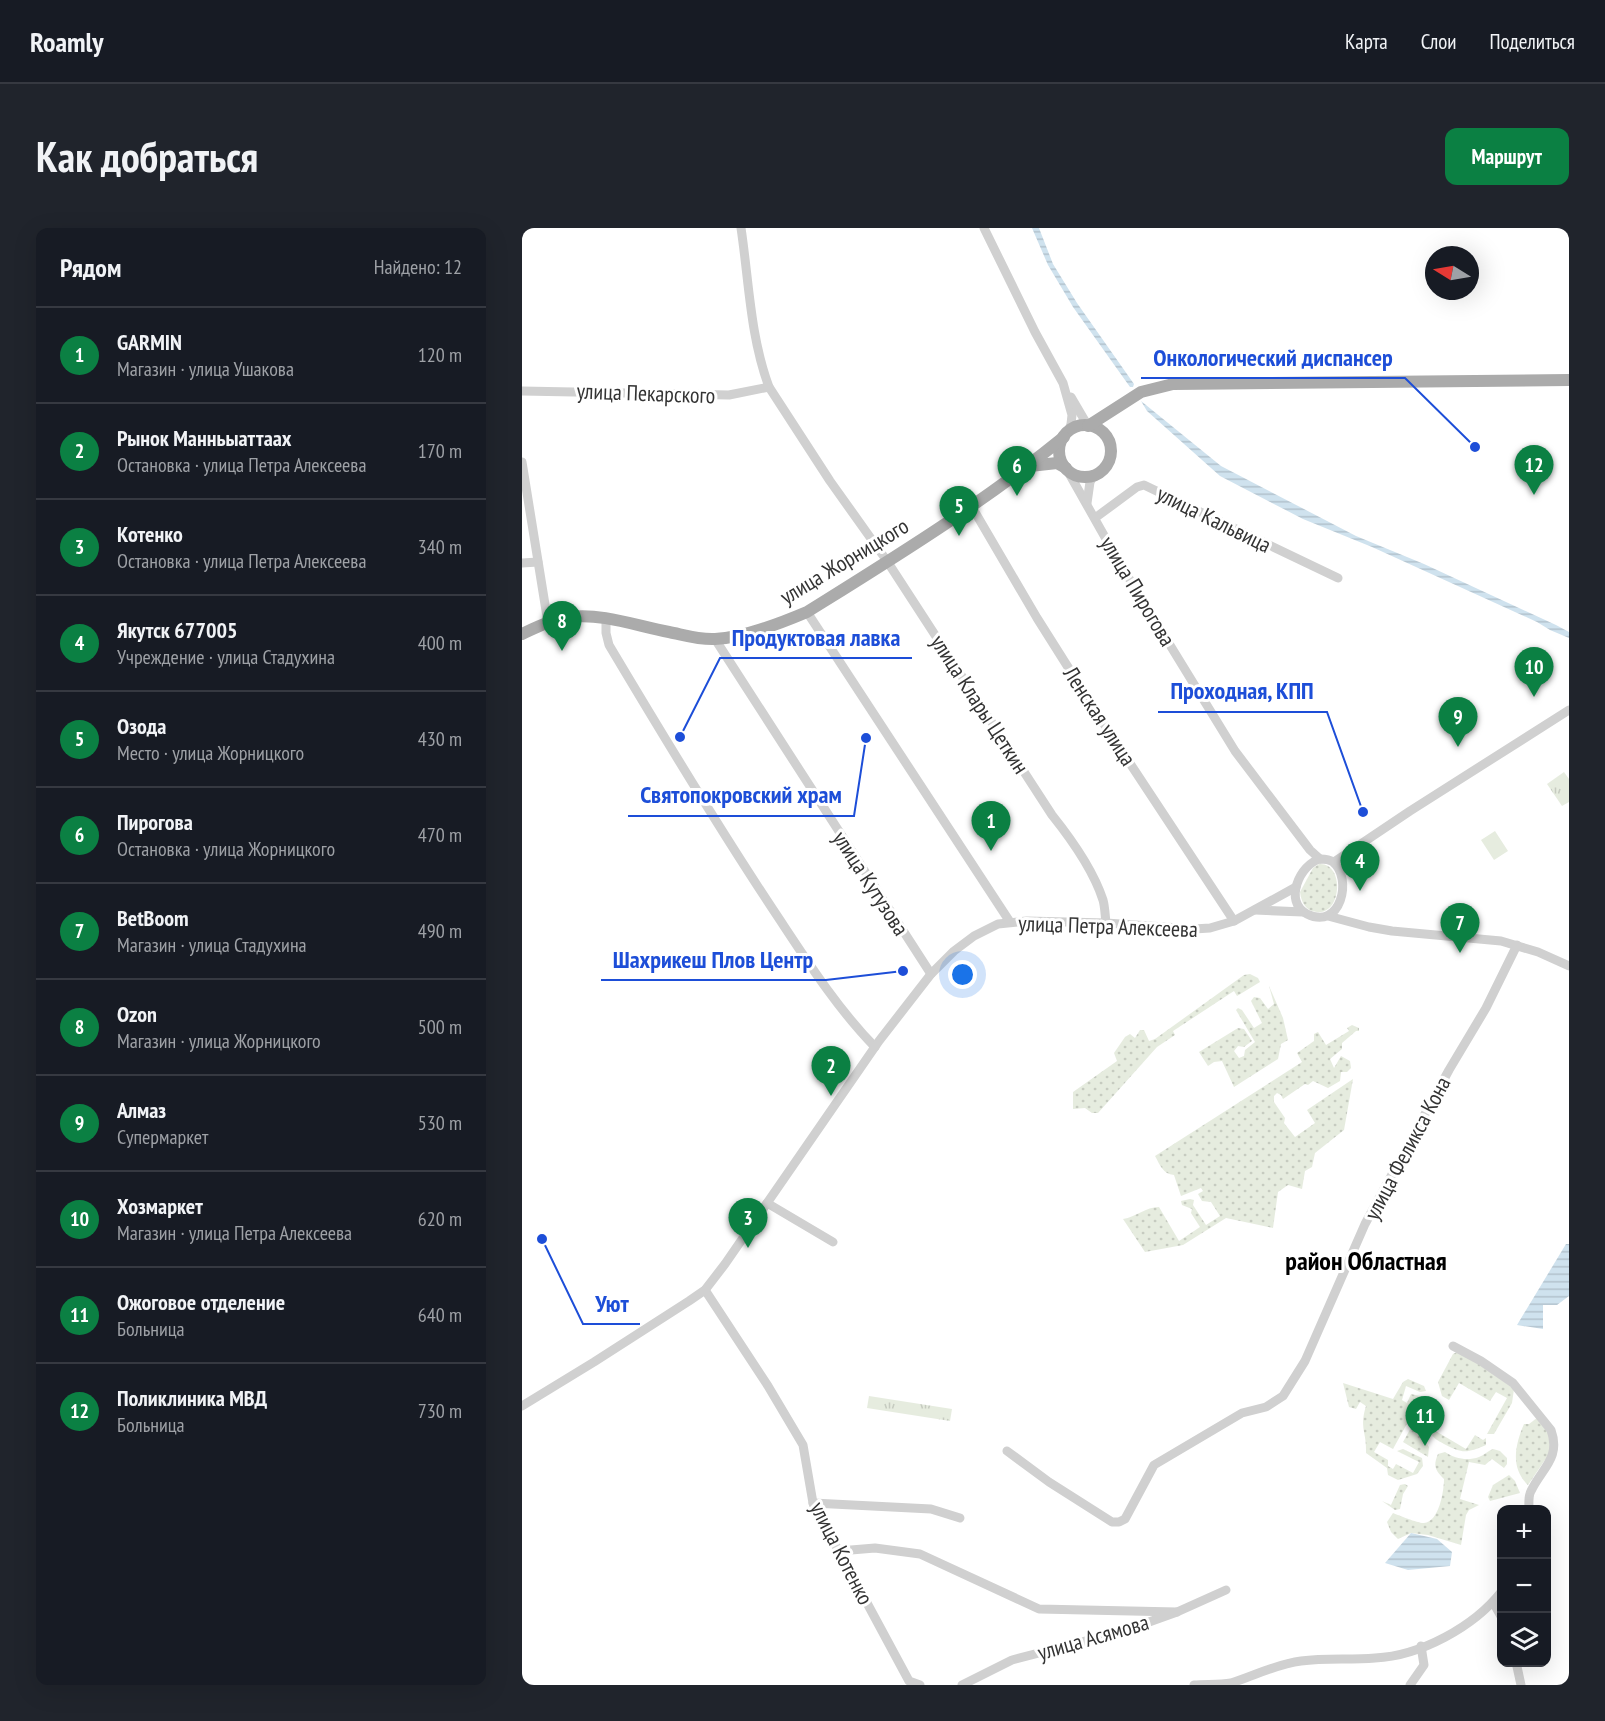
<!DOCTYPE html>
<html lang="ru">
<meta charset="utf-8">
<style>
body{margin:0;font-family:"PT Sans Narrow",sans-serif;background:#20242c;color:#f1f3f6}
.controls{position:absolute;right:18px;bottom:18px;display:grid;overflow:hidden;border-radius:12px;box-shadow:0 6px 24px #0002}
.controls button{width:54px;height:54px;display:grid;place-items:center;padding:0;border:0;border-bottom:2px solid #363941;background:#171b24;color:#f1f3f6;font:30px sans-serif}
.compass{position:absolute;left:903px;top:18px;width:54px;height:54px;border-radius:50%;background:#171b24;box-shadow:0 6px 24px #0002;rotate:281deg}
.you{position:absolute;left:441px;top:747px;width:21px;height:21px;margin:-15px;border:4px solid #fff;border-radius:50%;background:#1a73e8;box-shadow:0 0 0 9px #1a73e833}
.badge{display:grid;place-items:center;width:39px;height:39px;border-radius:50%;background:#0b8043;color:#fff;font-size:20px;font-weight:700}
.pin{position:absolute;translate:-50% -50px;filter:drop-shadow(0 2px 3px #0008)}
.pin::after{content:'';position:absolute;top:32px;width:21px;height:18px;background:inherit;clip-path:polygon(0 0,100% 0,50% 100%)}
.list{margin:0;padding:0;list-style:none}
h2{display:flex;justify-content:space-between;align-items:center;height:78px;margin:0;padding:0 24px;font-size:26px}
h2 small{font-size:20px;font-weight:400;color:#9ea1a6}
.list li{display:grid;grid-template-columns:39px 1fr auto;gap:18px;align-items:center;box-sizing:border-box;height:96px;padding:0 24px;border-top:2px solid #363941}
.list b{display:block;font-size:22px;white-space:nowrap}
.list p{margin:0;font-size:20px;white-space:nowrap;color:#9ea1a6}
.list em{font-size:20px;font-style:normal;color:#9ea1a6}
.icon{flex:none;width:33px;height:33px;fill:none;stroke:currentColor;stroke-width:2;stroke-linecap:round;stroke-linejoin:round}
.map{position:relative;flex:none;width:1047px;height:1457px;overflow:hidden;border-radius:12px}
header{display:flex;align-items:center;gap:36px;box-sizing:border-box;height:84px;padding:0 30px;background:#171b24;border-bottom:2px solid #363941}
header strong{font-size:28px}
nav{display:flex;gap:33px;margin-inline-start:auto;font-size:21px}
.intro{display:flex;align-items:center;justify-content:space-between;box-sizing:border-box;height:144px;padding:0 36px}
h1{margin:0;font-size:42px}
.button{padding:15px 27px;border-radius:12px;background:#0b8043;color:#fff;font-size:21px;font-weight:700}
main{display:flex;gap:36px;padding:0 36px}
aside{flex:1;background:#171b24;border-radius:12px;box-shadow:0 6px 24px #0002}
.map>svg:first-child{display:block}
</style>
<header>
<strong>Roamly</strong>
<nav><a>Карта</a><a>Слои</a><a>Поделиться</a></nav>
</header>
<div class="intro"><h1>Как добраться</h1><a class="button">Маршрут</a></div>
<main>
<aside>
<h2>Рядом<small>Найдено: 12</small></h2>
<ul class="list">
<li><span class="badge">1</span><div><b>GARMIN</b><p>Магазин · улица Ушакова</p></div><em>120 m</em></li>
<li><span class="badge">2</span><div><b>Рынок Манньыаттаах</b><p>Остановка · улица Петра Алексеева</p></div><em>170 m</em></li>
<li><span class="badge">3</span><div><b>Котенко</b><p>Остановка · улица Петра Алексеева</p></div><em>340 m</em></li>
<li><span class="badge">4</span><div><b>Якутск 677005</b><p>Учреждение · улица Стадухина</p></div><em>400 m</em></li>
<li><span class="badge">5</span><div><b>Озода</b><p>Место · улица Жорницкого</p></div><em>430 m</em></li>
<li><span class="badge">6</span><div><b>Пирогова</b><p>Остановка · улица Жорницкого</p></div><em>470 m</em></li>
<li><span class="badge">7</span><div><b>BetBoom</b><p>Магазин · улица Стадухина</p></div><em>490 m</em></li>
<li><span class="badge">8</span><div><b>Ozon</b><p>Магазин · улица Жорницкого</p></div><em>500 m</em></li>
<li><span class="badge">9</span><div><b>Алмаз</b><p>Супермаркет</p></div><em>530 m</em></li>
<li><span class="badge">10</span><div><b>Хозмаркет</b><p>Магазин · улица Петра Алексеева</p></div><em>620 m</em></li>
<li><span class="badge">11</span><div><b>Ожоговое отделение</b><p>Больница</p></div><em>640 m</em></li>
<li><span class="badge">12</span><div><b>Поликлиника МВД</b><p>Больница</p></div><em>730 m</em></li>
</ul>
</aside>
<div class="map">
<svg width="1047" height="1457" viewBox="0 0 1047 1457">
<defs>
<pattern id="grass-dots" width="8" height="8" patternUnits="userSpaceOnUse" patternTransform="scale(1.5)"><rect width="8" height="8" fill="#e6ecdf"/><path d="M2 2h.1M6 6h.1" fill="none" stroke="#c6cbc0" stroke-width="1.8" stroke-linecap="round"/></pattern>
<pattern id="park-tufts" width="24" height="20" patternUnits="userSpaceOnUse" patternTransform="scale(1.5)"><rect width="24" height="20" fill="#e6ecdf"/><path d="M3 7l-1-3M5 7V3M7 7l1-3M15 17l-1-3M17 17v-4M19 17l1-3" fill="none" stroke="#c6cbc0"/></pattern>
<pattern id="water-rules" width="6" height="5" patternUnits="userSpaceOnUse" patternTransform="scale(1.5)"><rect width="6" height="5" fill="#cfe2ee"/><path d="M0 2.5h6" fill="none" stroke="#b2c2cd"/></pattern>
</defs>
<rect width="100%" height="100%" fill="#fff"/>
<g fill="url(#grass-dots)">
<path d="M797 636C824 634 820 693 790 683 782 680 779 672 778 664L791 640Z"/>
<polygon points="728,746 736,750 738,754 715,768 712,763 651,803 653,807 635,819 576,885 570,885 563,880 551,881 551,864 595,833 592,825 603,809 608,806 613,810 618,802 622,802 627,813 633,811 722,747"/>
<polygon points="747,758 761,790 766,812 759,816 756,831 712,859 700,833 692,834 686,838 677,824 716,800 722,801 730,813 722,819 716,818 712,823 717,830 722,828 723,822 733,814 714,782 716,780 720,782 732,800 740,795 729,773 732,769 738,770 746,781 752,776"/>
<path d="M830 797 837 800V803H834L820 815V821L808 831 812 840 819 828 828 833 829 840 825 844H819L818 853 806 860 791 853 786 857 783 856 761 871 759 867 755 865 752 868V874L763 890 762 895 773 909 793 895 785 882 831 851 822 902 793 925 790 939 783 943 780 961 766 957 756 964 751 1000 704 990 661 1017 623 1024 601 991C614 989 624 979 637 979L657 1013 678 999 669 985 670 981 660 977 659 973 668 971 672 972 671 977 684 997 698 988 689 974 680 973 676 966 681 963 679 960 659 968 652 947C641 946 638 937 633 928L780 834 775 825 792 813V806L796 804 804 817 827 803 825 800Z"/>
<polygon points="935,1124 959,1137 992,1161 990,1175 972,1206 965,1206 985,1170 974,1164 968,1173 937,1155 927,1172 920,1168 916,1154 931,1126"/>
<path d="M886 1151 902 1158 904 1163 898 1164 884 1158 880 1172 885 1175 889 1166 898 1168V1172L871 1221 858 1214 852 1224 866 1232V1238L871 1241 874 1236 891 1245 897 1234 875 1223 881 1221 900 1230 901 1238 895 1246 876 1252 866 1247 865 1240 844 1225C845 1204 837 1200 844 1178L838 1174 834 1181 827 1179 821 1155 871 1171 881 1154Z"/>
<path d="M909 1170 913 1173 900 1195 944 1221 953 1207 961 1212 964 1210V1217C945 1225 941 1226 922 1216 915 1212 912 1211 908 1204L901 1210 907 1219 906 1229 881 1214 905 1171Z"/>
<path d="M1015 1190 1027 1206 1029 1223 1006 1257C988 1240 993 1217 1002 1196H1007Z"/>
<path d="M971 1221 978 1223 985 1230V1236L982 1240 970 1231 963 1237 947 1234 938 1271 957 1277 947 1282 944 1287 939 1317 906 1307 889 1305 876 1311 869 1304 865 1294 871 1285C876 1287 898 1296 902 1295 917 1294 922 1263 922 1251 913 1242 911 1238 916 1226L923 1224C933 1231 946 1233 957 1229 962 1227 966 1223 971 1221Z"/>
<polygon points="987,1247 993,1253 998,1265 968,1273 966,1269 971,1257"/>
<polygon points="883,1256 886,1258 881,1266 878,1281 873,1282 860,1273 869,1277 878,1257"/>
</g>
<g fill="url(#park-tufts)">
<polygon points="1042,544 1047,551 1047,574 1040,578 1025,556"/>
<polygon points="347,1168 430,1181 428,1193 345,1180"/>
</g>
<polygon fill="#e6ecdf" points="973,603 986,623 972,632 959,612"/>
<g fill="url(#water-rules)">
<polygon points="510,0 517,0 531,36 555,75 612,156 611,159 608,159 551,79 526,37"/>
<polygon points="619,173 699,238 834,308 902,336 1034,397 1047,404 1047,410 1028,402 1015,394 850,319 781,291 698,248 625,183"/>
<polygon points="1044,1016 1047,1016 1047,1068 1035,1077 1021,1077 1021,1101 995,1097"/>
<polygon points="889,1305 915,1311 930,1324 928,1338 886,1342 863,1335"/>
</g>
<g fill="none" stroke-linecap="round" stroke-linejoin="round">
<g stroke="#d0d0d0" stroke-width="9">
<path d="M219 0C227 53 228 108 247 159L308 253 365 333 530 587C550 612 571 641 581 672 583 679 583 687 584 695"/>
<polyline points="462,0 513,104 541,155 550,187 549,196 546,204"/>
<polyline points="0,163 207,167 247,159"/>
<polyline points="549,169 566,198"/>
<polyline points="0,234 26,395"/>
<polyline points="544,240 597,334 713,523 788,622 798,631"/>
<polyline points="565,275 568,254 572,247"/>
<polyline points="450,279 515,390 580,493 712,693"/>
<polyline points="573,290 615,259 622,257 816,350"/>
<polyline points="0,335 16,334"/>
<polyline points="285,384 488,694"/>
<path d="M84 391V405L87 417C140 506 193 594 250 680 282 728 313 778 353 819"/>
<polyline points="193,411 409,746"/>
<path d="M798 631C802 631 807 631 811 634 831 650 819 703 785 686 761 674 778 636 798 631Z"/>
<polyline points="812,634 888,583 1047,482"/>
<polyline points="733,682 781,684"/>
<polyline points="806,688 847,699 870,703 979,713 1016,724 1047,738"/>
<polyline points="245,975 311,1014"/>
<polyline points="183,1062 246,1158 281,1217 291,1275 295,1288 317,1323 387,1453 398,1457"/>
<path d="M931 1118 959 1133 991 1155 1029 1202C1039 1230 1020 1240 1009 1263 1006 1268 1007 1275 1007 1282"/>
<polyline points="0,1178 72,1134 167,1073 183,1062 203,1036 357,813 409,746 432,723 452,708 476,696 505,693 584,695 672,701 688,700 712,693 774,659"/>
<polyline points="485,1223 527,1254 590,1294 597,1294 603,1291 632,1237 720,1185 744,1179 761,1168 783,1133 843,996 927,842 964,780 995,717"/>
<polyline points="291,1275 409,1281 438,1290"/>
<polyline points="317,1323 353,1320 398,1326 517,1381 655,1384"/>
<polyline points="971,1374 980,1390"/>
<polyline points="994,1434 999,1457"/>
<polyline points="440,1457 490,1432 602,1403 655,1384 704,1362"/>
<path d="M672 1457C684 1456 697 1457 709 1455 732 1448 754 1436 779 1433 804 1430 828 1432 853 1430 898 1428 952 1399 980 1363"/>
<polyline points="888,1457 902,1437 899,1418"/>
</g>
<g stroke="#ababab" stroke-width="12">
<circle cx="563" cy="223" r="26"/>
<polyline points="566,198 619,164 651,156 1047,152"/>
<polyline points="508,238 535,235 544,240"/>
<path d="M0 406C15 399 31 391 48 389 80 385 115 398 147 404 162 407 178 412 193 411 221 410 259 395 285 384 373 329 461 275 542 209"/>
</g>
</g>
<g text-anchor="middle" stroke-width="6" stroke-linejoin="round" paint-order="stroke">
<g font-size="22" fill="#333" stroke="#fff">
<text transform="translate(124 165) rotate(2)" y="8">улица Пекарского</text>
<text transform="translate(692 291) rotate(26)" y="8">улица Кальвица</text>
<text transform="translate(322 333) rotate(-31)" y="8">улица Жорницкого</text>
<text transform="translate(616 363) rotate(59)" y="8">улица Пирогова</text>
<text transform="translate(458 476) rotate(57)" y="8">улица Клары Цеткин</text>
<text transform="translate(578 488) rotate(57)" y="8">Ленская улица</text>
<text transform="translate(349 655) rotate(57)" y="8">улица Кутузова</text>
<text transform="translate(586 698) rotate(2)" y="8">улица Петра Алексеева</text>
<text transform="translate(885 920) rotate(-62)" y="8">улица Феликса Кона</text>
<text transform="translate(320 1325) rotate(63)" y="8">улица Котенко</text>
<text transform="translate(571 1409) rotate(-16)" y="8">улица Асямова</text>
</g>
<g font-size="26" font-weight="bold" fill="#000" stroke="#fff">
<text x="844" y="1042">район Областная</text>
</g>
</g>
<path fill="none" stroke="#1d4ed8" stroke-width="2" d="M953 219L883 150H619M158 509L198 430H390M841 584L805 484H636M344 510L332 588H106M381 743L304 752H79M20 1011L61 1096H118"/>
<g fill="#1d4ed8" stroke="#fff" stroke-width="2">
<circle cx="953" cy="219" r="6"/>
<circle cx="158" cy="509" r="6"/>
<circle cx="841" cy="584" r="6"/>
<circle cx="344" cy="510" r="6"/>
<circle cx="381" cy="743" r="6"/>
<circle cx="20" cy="1011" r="6"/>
</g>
<g font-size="24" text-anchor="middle" font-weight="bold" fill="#1d4ed8" stroke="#fff" stroke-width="6" stroke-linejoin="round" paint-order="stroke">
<text x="751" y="138">Онкологический диспансер</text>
<text x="294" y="418">Продуктовая лавка</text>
<text x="720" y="471">Проходная, КПП</text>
<text x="219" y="575">Святопокровский храм</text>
<text x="191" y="740">Шахрикеш Плов Центр</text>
<text x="90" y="1084">Уют</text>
</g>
</svg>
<div class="controls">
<button>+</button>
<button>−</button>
<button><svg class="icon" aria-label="layers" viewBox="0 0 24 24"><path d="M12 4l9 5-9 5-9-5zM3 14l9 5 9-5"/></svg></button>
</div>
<svg class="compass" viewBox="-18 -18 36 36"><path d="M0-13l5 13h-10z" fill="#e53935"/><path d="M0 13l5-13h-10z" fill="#9ea1a6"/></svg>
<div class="you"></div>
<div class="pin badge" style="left:469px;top:623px">1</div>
<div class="pin badge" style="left:309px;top:868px">2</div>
<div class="pin badge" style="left:226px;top:1020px">3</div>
<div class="pin badge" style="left:838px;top:663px">4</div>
<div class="pin badge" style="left:437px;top:308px">5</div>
<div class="pin badge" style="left:495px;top:268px">6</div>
<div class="pin badge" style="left:938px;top:725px">7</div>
<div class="pin badge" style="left:40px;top:423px">8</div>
<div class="pin badge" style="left:936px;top:519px">9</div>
<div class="pin badge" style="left:1012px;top:469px">10</div>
<div class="pin badge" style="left:903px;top:1218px">11</div>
<div class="pin badge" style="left:1012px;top:267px">12</div>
</div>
</main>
